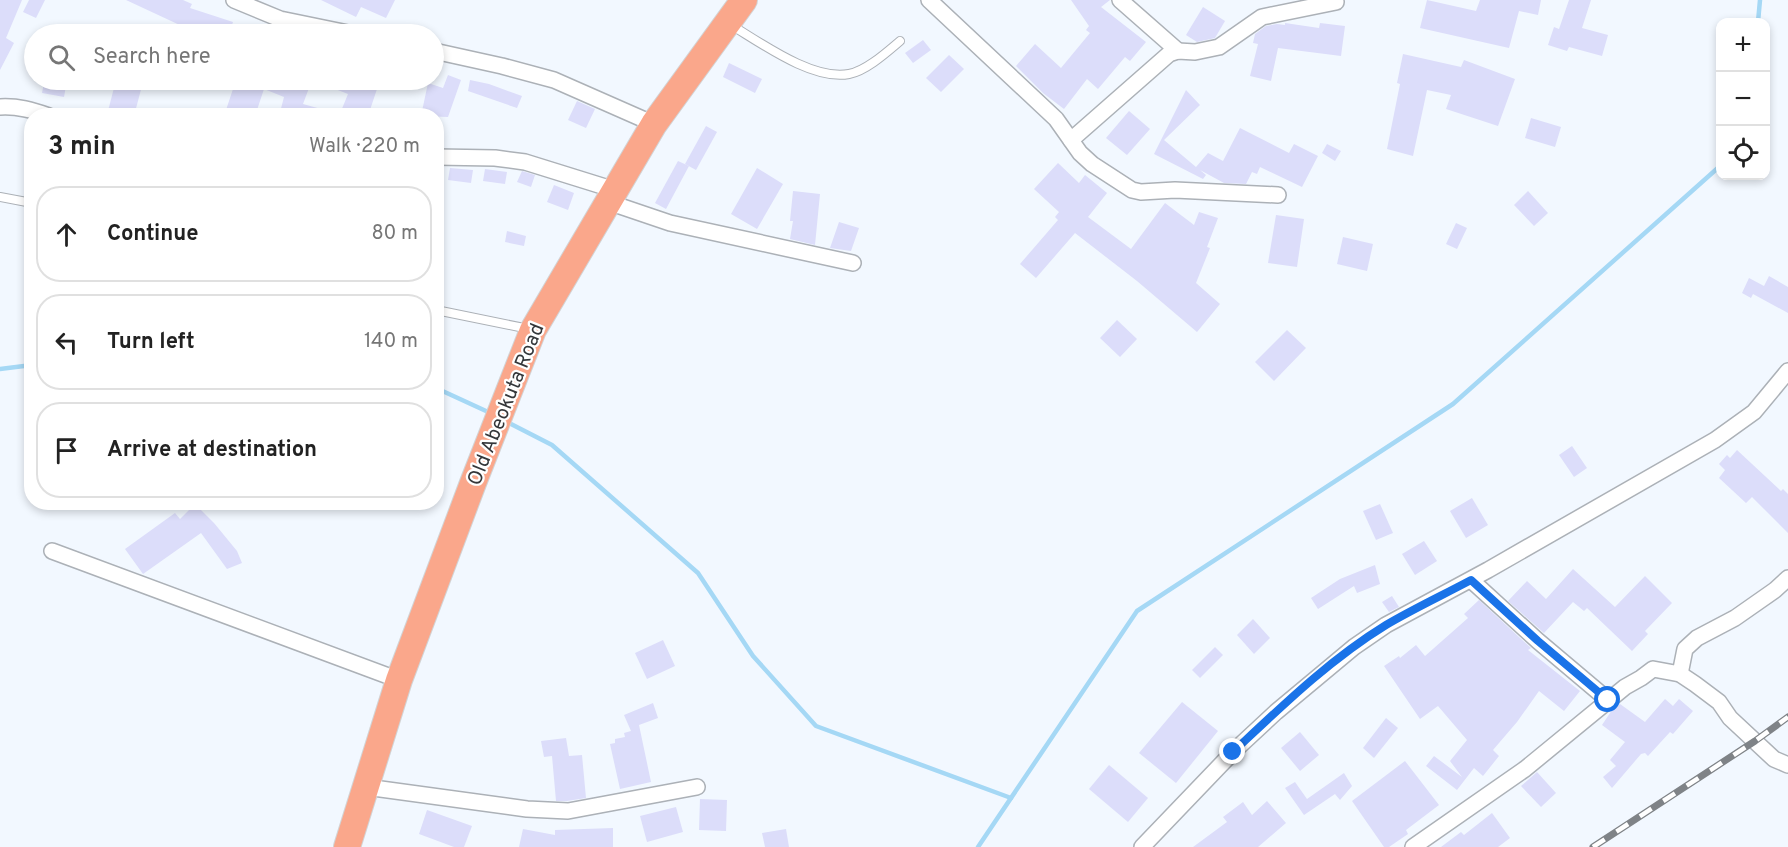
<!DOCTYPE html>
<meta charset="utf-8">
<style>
body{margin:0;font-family:Overpass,sans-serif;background:#f2f2f2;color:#222}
.controls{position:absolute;right:18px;top:18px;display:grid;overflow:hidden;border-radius:12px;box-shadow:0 3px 9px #0003}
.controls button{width:54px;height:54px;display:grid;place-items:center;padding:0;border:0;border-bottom:2px solid #e0e0e0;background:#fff;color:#222;font:30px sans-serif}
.stop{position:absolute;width:18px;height:18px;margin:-14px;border:4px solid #1a73e8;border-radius:50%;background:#fff}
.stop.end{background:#1a73e8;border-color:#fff;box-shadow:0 2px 6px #0008}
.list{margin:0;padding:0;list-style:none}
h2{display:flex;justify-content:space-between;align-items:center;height:78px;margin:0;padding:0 24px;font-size:26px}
h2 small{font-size:20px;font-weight:400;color:#767676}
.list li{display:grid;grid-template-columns:39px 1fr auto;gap:18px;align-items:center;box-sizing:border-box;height:96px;margin:0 12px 12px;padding:0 12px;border:2px solid #e0e0e0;border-radius:24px}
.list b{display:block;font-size:22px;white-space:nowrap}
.list em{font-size:20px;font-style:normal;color:#767676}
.icon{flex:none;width:33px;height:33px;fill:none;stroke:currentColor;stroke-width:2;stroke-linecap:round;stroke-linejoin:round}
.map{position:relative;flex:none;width:1788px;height:847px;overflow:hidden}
.search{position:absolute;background:#fff;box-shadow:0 3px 9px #0003;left:24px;top:24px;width:420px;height:66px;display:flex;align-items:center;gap:15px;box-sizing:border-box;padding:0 21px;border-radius:33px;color:#767676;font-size:22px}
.panel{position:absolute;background:#fff;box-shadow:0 3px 9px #0003;left:24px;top:108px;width:420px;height:402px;border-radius:24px}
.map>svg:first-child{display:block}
</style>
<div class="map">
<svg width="1788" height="847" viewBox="0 0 1788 847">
<rect width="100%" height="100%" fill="#f2f8ff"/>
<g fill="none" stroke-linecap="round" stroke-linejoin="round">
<g stroke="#a5d8f5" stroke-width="4.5">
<polyline points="1758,22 1760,0"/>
<polyline points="0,369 32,365"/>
<polyline points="436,388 486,411"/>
<polyline points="511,424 552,445 698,573 753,656 816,726 1011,798"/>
<polyline points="978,847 1137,611 1453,404 1720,166"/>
</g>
</g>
<g fill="#dcddfa">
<polygon points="0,0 22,0 6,38 14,43 0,70"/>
<polygon points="29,0 45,0 36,18 23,12"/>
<polygon points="126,0 183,0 192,4 190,8 233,22 229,34 199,34"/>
<polygon points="321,0 395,0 386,18 361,7 356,17"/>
<polygon points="1071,0 1110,0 1101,7 1146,42 1130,61 1125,57 1098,89 1087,79 1064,109 1043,93 1016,66 1035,44 1061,68 1090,33 1086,30 1089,26"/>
<polygon points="1427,0 1476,11 1480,0 1541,0 1538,15 1519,11 1509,48 1420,28"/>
<polygon points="1569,0 1591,0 1582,28 1608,35 1602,56 1569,47 1567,51 1548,45 1554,27 1559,29"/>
<polygon points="1203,7 1225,21 1215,38 1197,42 1186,35"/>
<polygon points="1285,23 1319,28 1320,23 1345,26 1341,56 1278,48 1271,81 1250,76 1258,44 1253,43 1255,34 1266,26 1277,24 1285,25"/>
<polygon points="923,40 931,50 913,63 905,53"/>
<polygon points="1403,54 1461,67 1464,60 1515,79 1498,126 1446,109 1451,95 1427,90 1413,156 1387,149 1400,84 1397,83"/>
<polygon points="949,55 964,69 941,92 926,78"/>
<polygon points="729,63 762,79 755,93 723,77"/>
<polygon points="448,75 461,80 448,117 421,116 428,83 443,88"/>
<polygon points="116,80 134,80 143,82 134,116 124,116 108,111"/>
<polygon points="236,80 380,80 368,116 339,116 348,94 312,80 303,104 332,112 331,116 279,116 284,97 264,89 255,116 224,116"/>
<polygon points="470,80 489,84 522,96 517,108 468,91"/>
<polygon points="44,82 66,86 64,97 42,93"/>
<polygon points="1186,90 1200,105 1164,140 1196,167 1208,153 1223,161 1240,128 1289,153 1294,144 1318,156 1302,187 1260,167 1257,174 1252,172 1246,184 1224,183 1200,170 1206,175 1203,179 1154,154"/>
<polygon points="577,101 595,109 586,128 568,120"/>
<polygon points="1129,111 1150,129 1127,155 1106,138"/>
<polygon points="1531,118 1561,127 1555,147 1525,138"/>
<polygon points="706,126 717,132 696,170 685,164"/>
<polygon points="1327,144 1341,151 1335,161 1322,153"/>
<polygon points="678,161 689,166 666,209 655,203"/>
<polygon points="1058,163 1079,183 1085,175 1107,193 1088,217 1131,249 1165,203 1194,225 1199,212 1218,218 1207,247 1210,248 1196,283 1220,304 1197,332 1137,281 1075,233 1036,278 1020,264 1058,220 1055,217 1059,212 1034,189"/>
<polygon points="450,168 473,170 471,183 448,180"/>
<polygon points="757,168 783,184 757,229 731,214"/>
<polygon points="485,169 507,172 505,184 483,181"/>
<polygon points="522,171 535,175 531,187 517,182"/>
<polygon points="554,185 574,193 568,210 547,202"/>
<polygon points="793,191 820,194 815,245 790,239 793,221 790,221"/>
<polygon points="1528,191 1548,213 1534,226 1514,205"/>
<polygon points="1276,215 1304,219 1297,267 1268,263"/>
<polygon points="839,222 859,228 851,251 830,248"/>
<polygon points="1456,223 1467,228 1457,249 1446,244"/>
<polygon points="507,231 526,236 524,246 505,242"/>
<polygon points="1343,237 1373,244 1367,271 1337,264"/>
<polygon points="1769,276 1788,287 1788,313 1753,294 1751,298 1742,293 1749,278 1764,286"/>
<polygon points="1117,320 1137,339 1120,357 1100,338"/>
<polygon points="1287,330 1306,348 1274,381 1255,362"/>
<polygon points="1572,446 1587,468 1574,477 1559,455"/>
<polygon points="1737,450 1781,491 1783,489 1788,494 1788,533 1752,497 1746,503 1719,478 1725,470 1719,464 1727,455 1730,458"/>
<polygon points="1472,498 1488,525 1466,538 1450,511"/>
<polygon points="195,504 214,523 237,551 242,563 227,569 201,533 143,574 125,549 175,513 180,519"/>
<polygon points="1380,504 1393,533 1376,540 1363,511"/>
<polygon points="1424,541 1437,561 1415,575 1402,554"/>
<polygon points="1375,565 1380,584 1357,593 1354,586 1318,609 1311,598 1340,579"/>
<polygon points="1573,569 1615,607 1645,576 1672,603 1645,631 1648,634 1632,651 1587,608 1584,611 1573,602 1544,633 1508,601 1527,581 1546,599"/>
<polygon points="1392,596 1399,607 1389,612 1382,602"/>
<polygon points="1479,600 1531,648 1528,650 1580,691 1564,711 1539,691 1517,722 1493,750 1499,756 1483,776 1474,768 1457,790 1426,766 1434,756 1462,777 1450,761 1467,740 1438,706 1420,719 1384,666 1399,656 1400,658 1416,645 1425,656 1468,618 1464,614"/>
<polygon points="1253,619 1270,638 1254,654 1237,635"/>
<polygon points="663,640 675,666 647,679 635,653"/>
<polygon points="1215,647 1223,655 1200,678 1192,670"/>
<polygon points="1665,699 1673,706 1679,699 1693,711 1673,734 1670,732 1648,756 1645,753 1641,754 1612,788 1603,777 1616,766 1610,760 1625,742 1602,725 1612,710 1620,704 1645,722"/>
<polygon points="1182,702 1218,731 1176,783 1139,753"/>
<polygon points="653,703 658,718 639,725 651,782 620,789 610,744 615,743 615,739 625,737 624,733 631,731 624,715"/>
<polygon points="1386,718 1398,728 1374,758 1363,748"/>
<polygon points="1300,732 1319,755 1300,771 1281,748"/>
<polygon points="566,738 569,756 582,755 586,798 567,801 556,801 552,756 544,757 541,741"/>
<polygon points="1405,761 1439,805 1406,830 1408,834 1389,847 1384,847 1352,801"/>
<polygon points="1109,765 1148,798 1128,822 1089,789"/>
<polygon points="1537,772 1556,793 1541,807 1521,786"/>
<polygon points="1344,773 1352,786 1340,800 1335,794 1304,815 1285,788 1295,782 1307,799"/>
<polygon points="700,799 727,800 726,831 699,830"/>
<polygon points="1267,801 1286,823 1258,847 1193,847 1227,822 1223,817 1243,802 1252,815"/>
<polygon points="676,807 683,832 647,842 640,816"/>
<polygon points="427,810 472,826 464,847 454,847 419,834"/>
<polygon points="1492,813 1510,838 1498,847 1441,847 1461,832 1464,835"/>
<polygon points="613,828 613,847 519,847 523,829 555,835 555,830"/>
<polygon points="786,829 789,847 765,847 762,833"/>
</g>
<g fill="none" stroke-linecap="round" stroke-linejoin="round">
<g stroke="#acb1b7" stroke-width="10">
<g id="service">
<path d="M731 25C761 43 813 81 849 74 866 71 887 52 900 41"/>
<polyline points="0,197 32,203"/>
<polyline points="436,310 529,329"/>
</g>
</g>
<g stroke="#acb1b7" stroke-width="18">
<g id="minor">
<polyline points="234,0 280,19 353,34"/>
<polyline points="929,0 1056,119 1080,153 1092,164 1132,190 1141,192 1175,190 1278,195"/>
<polyline points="1120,0 1178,51"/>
<polyline points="434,51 502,66 554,80 654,124"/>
<path d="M0 107C18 106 32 110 49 116"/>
<polyline points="1071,140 1169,54 1178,51 1195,52 1219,47 1262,17 1336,2"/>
<polyline points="436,157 495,158 525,162 615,190"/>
<polyline points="608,202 670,223 853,263"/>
<polyline points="52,551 399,680"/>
<polyline points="1471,580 1538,641 1608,700"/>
<polyline points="1680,674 1685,649 1697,638 1735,618 1775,590 1788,578"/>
<polyline points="366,787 527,809 568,811 697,787"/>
<polyline points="1142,847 1234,751 1276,712 1354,647 1386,625 1488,570 1715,440 1754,412 1788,371"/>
<polyline points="1413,847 1525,769 1625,687 1641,678 1653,669 1680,674 1695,684 1719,702 1730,718 1774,759 1788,765"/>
</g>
</g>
<g stroke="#d3d3d4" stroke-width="28">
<polyline id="trunk" points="347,847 399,680 473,483 533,330 654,124 744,0"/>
</g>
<use href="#service" stroke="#fff" stroke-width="8"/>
<use href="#minor" stroke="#fff" stroke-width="15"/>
<use href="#trunk" stroke="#faa78b" stroke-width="26"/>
<g stroke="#7f8387" stroke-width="7">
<polyline id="rail" points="1593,847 1755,741 1788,717"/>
</g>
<use href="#rail" stroke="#fff" stroke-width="4.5" stroke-dasharray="14" stroke-linecap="butt"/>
</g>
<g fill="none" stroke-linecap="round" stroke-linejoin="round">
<path stroke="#1a73e8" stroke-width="8" d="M1233 752C1281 707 1329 660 1386 625 1413 609 1443 595 1471 580L1538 641 1608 700"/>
</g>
<g text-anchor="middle" stroke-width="4.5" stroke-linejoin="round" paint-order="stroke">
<g font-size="20" fill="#35373a" stroke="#fff">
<text transform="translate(505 404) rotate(-68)" y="7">Old Abeokuta Road</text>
</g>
</g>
</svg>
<div class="controls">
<button>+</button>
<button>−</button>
<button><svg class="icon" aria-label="locate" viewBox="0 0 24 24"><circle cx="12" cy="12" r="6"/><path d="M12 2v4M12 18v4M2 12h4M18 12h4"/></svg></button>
</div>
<div class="stop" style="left:1608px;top:700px"></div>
<div class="stop end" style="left:1233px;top:752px"></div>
<div class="search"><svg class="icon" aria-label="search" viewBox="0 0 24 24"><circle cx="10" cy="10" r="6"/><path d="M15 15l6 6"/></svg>Search here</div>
<section class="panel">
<h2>3 min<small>Walk · 220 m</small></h2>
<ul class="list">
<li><svg class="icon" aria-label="ahead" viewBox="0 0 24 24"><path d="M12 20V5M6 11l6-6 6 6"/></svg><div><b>Continue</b></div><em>80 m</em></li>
<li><svg class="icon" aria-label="left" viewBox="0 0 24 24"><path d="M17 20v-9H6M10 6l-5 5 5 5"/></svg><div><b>Turn left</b></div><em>140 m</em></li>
<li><svg class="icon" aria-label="arrive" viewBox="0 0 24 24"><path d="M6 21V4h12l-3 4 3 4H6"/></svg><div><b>Arrive at destination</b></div></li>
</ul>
</section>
</div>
